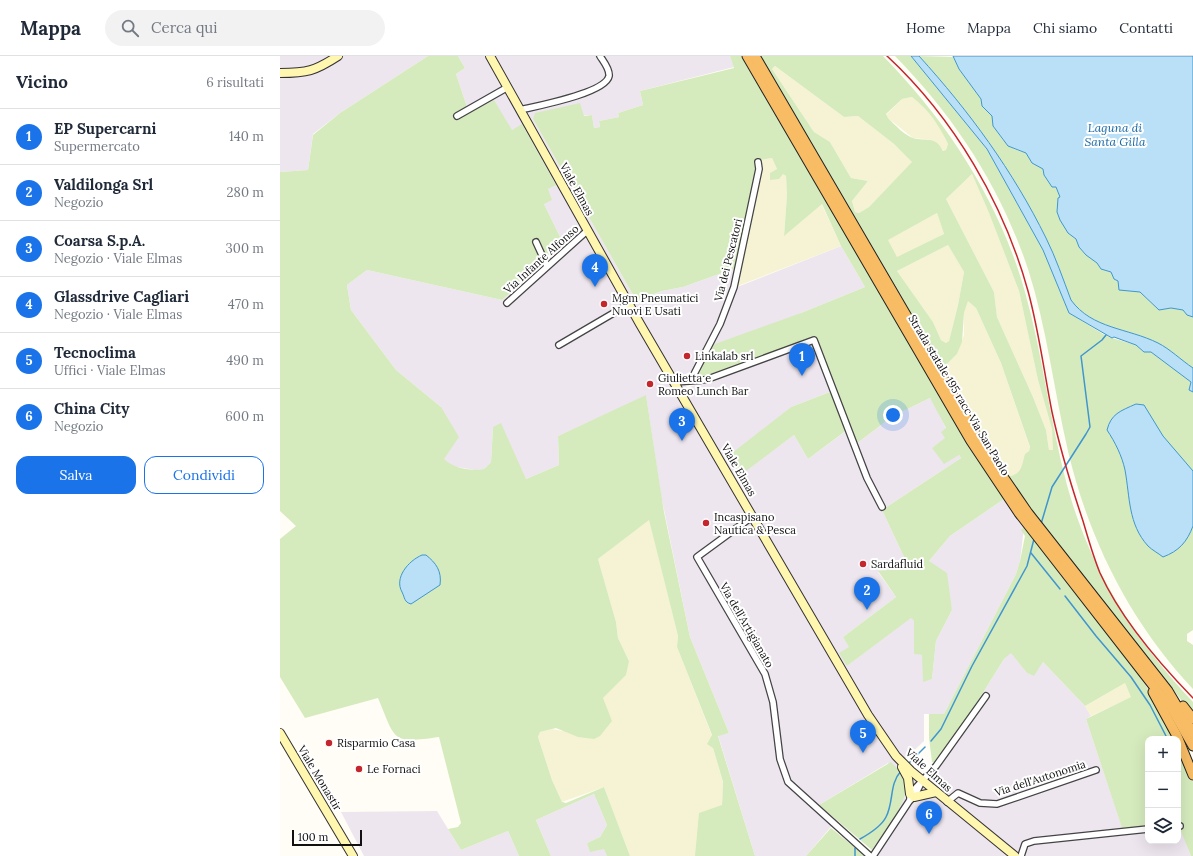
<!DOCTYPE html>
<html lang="it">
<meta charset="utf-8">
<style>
body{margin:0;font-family:Lora,serif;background:#f2f2f3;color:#1f2937}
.controls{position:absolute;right:12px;bottom:12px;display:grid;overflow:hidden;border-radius:8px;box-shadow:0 4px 16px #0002}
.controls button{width:36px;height:36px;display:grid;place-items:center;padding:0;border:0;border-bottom:1px solid #e0e1e3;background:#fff;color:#1f2937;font:20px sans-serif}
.scale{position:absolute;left:12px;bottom:10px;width:70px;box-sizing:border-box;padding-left:4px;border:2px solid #111;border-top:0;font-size:11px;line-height:14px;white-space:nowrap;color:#111;-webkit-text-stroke:3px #fff;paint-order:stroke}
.you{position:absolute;left:613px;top:359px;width:14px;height:14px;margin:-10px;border:3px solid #fff;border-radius:50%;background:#1a73e8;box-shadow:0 0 0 6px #1a73e833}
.badge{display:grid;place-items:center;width:26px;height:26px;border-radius:50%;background:#1a73e8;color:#fff;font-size:13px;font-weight:700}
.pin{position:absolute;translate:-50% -33px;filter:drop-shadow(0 1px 2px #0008)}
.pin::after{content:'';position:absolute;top:21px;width:14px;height:12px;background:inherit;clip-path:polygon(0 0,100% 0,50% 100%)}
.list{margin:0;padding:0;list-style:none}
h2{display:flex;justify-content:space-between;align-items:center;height:52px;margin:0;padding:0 16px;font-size:17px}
h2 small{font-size:13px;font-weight:400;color:#747a83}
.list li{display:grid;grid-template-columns:26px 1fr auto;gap:12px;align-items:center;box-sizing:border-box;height:56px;padding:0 16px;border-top:1px solid #e0e1e3}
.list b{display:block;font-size:15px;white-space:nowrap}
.list p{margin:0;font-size:13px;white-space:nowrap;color:#747a83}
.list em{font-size:13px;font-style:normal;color:#747a83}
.actions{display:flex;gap:8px;padding:12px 16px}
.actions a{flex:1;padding:9px 0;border:1px solid #1a73e8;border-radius:12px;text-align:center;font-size:14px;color:#1a73e8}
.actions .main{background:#1a73e8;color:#fff}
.icon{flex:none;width:22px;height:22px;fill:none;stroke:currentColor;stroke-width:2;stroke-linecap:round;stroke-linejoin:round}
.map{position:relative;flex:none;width:913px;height:800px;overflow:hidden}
header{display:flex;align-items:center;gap:24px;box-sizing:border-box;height:56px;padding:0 20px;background:#fff;border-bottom:1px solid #e0e1e3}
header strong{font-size:19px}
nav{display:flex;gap:22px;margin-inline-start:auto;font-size:14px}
.search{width:280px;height:36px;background:#f2f2f3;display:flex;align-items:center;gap:10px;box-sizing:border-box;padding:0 14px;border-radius:22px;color:#747a83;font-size:15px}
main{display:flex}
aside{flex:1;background:#fff}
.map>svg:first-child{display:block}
</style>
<header>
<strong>Mappa</strong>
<div class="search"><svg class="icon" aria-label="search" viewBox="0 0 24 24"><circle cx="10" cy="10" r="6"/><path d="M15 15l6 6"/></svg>Cerca qui</div>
<nav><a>Home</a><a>Mappa</a><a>Chi siamo</a><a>Contatti</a></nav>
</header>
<main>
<aside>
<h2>Vicino<small>6 risultati</small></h2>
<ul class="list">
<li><span class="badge">1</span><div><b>EP Supercarni</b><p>Supermercato</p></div><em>140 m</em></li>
<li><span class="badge">2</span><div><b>Valdilonga Srl</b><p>Negozio</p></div><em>280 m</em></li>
<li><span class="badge">3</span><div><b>Coarsa S.p.A.</b><p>Negozio · Viale Elmas</p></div><em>300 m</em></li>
<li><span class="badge">4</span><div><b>Glassdrive Cagliari</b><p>Negozio · Viale Elmas</p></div><em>470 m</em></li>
<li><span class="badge">5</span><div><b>Tecnoclima</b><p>Uffici · Viale Elmas</p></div><em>490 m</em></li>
<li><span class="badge">6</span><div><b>China City</b><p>Negozio</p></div><em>600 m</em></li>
</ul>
<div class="actions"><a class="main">Salva</a><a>Condividi</a></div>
</aside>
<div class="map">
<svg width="913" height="800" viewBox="0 0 913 800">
<rect width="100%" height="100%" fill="#fffdf5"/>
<g fill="#eee6ef">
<polygon points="0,0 148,0 60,57 33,78 28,114 0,116"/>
<polygon points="178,0 450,0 454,11 360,35 363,49 338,57 339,61 319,65 320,71 314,72 312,59 253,63 356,244 382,235 403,231 456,212 452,233 561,190 585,231 521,257 400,321 407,332 534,286 550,336 511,351 497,363 495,393 514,379 528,403 566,375 576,388 613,360 650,342 655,349 666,373 666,382 653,392 679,399 681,402 602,454 624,501 607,514 598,516 616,541 563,581 570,591 567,610 631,561 634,565 634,597 642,599 652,623 656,585 672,554 649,505 670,480 724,443 744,471 740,505 736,518 664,658 644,658 644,685 624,704 641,719 643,719 655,707 686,664 724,603 731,596 747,617 754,619 763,606 805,650 811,660 806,663 842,771 868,770 868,785 898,785 899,768 911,800 589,800 601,779 608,707 539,749 556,765 526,800 475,800 438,679 449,677 410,581 381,439 366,340 278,380 279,409 246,423 213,371 211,406 204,413 195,414 171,410 164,404 161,351 116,314 71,254 67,229 87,214 222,244 284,189 264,148 268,133 275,128 243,69 232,74 189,57 176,18 185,12"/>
<polygon points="314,738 327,769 320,781 307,787 319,793 325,793 327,800 271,800 256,764"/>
<polygon points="157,755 181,794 228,775 239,800 84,800 61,756"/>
</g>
<g fill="#f6f3d4">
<polygon points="495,10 564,61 578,60 614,88 633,106 589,151 579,157 575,156 572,145 588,125 571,122 550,86 534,76 492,13"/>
<polygon points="632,41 644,50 660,71 668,88 666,94 664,95 652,84 633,82 608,62 606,59 622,43"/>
<polygon points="492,102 497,113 506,120 507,139 504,179 541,147 561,190 455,231 481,118 481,104"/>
<polygon points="692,118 709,157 739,235 758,324 772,373 774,394 769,394 766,374 753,341 717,261 714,236 666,143"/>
<polygon points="657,157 664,178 617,202 607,184"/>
<polygon points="668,189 684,216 678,249 669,285 666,287 661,284 653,266 617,215"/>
<polygon points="688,244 696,252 721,307 750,392 740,415 735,419 730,420 725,416 667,318 665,310 677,298 684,279 684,257"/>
<polygon points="369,463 398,580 397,591 432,680 433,692 443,727 442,749 415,800 350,800 324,731 282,746 272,724 258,681 260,676 272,673 282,675 323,642 349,605 338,582 336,566 318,503"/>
<polygon points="845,627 852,641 811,660 805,650"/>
</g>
<g fill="#d5ebbd" fill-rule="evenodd">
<path d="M148 0H178L185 12 176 18 189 57 214 44 232 74 242 68 276 129 268 133 272 144 264 148 284 189 222 244 87 214 67 229 71 254 116 314 161 351 179 381 164 403C175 413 190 415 204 413L211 406 213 371 221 367 246 423 279 409 278 380 366 339 384 456 410 581 449 677 438 680 475 800H415L419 757 442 749 443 726 433 692 427 688 432 679 397 591 398 580 369 464 318 503 336 566 338 582 349 605 346 619 323 642 332 665 320 680 314 683 298 681 276 672 260 676 258 681 272 724 282 746 286 747 324 731 350 800H327L324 793 310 796 307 787 320 781 327 769 314 738 256 764 271 800H239L228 775 181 794 168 773 178 771 181 767 159 681C110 688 116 684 98 642L25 662 0 621V483L16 470 0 455V116L28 114 33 79 60 57Z"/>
<path d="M450 0H461L466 9 676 367 718 434 731 428 705 386 479 0H603C668 66 720 147 745 236 763 300 770 366 787 429 809 511 855 585 913 646V659L861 593 851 582 836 585 878 648 896 683H868V770L842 772 806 663 851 641 845 627 805 650 763 606 754 620 747 617 731 597 724 603 686 664 655 707 652 706 649 682V658H664L736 518 740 505 745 480 741 474 744 471 724 443 670 480 649 505 667 517 672 554 656 585 652 623 643 626 642 599 634 598V565L631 562 567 610 559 597 569 591 563 581 616 541 598 515 607 514 624 501 602 454 681 402 679 399 664 408 652 392 665 382 661 376 666 372 650 342 613 360 576 388 537 284 417 322 432 289 521 257 585 231 561 190 542 148 504 180 507 139 506 120 503 118 499 123 490 124V117L497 113 492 102 474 105 476 114 456 212 403 231 382 235 356 244 253 63 255 57 300 47 304 60 312 59 314 72 320 71 319 65 339 61 338 57 363 49 360 35 454 12ZM495 10 564 61 578 60 614 88 632 106 589 151 579 157 575 156 572 145 588 125 571 122 550 86 534 76 492 13ZM632 41C649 54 659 69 668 88L666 94 663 95C655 79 647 86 633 82 624 79 615 69 608 62L606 58 622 43ZM692 118 709 157 739 235 758 324 772 373 773 394H769L766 374 753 341 717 261 714 236 666 143ZM657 157 664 178 617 201 608 184ZM668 189 684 216 678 249 669 285 666 287 661 284 653 266 617 215ZM688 245 696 252 721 307 750 391 749 395 745 398C742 408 742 418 730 420L725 416 667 318 665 310 677 298 682 286 684 257Z"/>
<path d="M615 0H631L707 93 763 194 789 257 823 278 832 282 856 289 864 296H871L911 326 909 334 913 336V574L907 578V585L913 589V633C850 566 809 484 788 395 774 335 767 272 748 213 721 132 675 61 615 0Z"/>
<path d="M639 0 674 1 679 13 701 43 702 50 712 60 713 70 723 84 734 93 746 97 752 107 763 113 764 119 772 131H776L780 141 778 142 777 157 788 177 796 183 799 191 806 199 817 207 821 213 831 216 834 223 860 236 879 254 891 252 903 254 907 259 913 261V312C878 289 816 277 791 244 783 223 776 202 766 182 733 115 689 55 639 0Z"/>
<polygon points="550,336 567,374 528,403 514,379 458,421 447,401 511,351"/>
<polygon points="898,687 913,726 913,800 911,800 898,768"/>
<path d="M611 706C615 711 621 715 624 720 635 740 603 777 592 794L539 749Z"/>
<polygon points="551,772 585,800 526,800"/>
</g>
<g fill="#b9e0f7" stroke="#3f96cf">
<path d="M631 0H639C689 55 733 115 766 182 776 202 783 223 791 244 812 273 848 272 878 287 890 293 901 304 913 312V336L909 334 911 326 871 296H864L856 289 834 281 832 282 789 257 763 194 707 93Z"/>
<polygon points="673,0 913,0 913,261 907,259 903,254 891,252 879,254 860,236 839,234 838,225 834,223 831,216 821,213 817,207 806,199 799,191 796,183 788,177 780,164 777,156 778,142 780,141 776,131 772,131 764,119 763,113 752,107 746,97 728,90 713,70 712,60 702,50 701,43 679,13"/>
<path d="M856 348 864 349 883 380 913 415V470C907 486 899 495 883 501 878 497 872 494 868 490 848 468 850 441 845 414 842 400 835 386 827 374 831 358 840 355 856 348Z"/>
<path d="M142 499H146C156 507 162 515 160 529L131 548C124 546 125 542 122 536 114 522 128 505 142 499Z"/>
</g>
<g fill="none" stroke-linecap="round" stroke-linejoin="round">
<g stroke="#3f96cf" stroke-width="1.5">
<polyline points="761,468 772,431 806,378 810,371 801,300 822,284 826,279"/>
<polyline points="751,497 780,533"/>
<polyline points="785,540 816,580 851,621 870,649 886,680"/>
<polyline points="651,685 661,673 692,610 747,510 754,483"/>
<polyline points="629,707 645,691"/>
<path d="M580 783C589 778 601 771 606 761 614 746 609 728 621 715"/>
<polyline points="575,792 575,800"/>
</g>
<g stroke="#444" stroke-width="8">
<g id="minor">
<path d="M240 54C257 50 326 37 329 20 330 13 323 5 320 0"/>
<polyline points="177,60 228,31"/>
<polyline points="256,186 267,210"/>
<polyline points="227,247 308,174"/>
<polyline points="279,289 349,248"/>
<polyline points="411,324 440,268 454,231 479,113 478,106"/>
<path d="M395 326C406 324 417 326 428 323L534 284 587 422 602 451"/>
<polyline points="473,460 417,501 485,618 493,646 500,703 508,726 590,800"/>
<polyline points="630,744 630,738 656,710 706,640"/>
<polyline points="667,746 678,737 700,747 717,748 816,714"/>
<polyline points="898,770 900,770"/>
<polyline points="593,800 630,744 634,741 642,725"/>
<polyline points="741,800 745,788 754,785 868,773"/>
</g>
</g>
<g stroke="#333" stroke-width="10">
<g id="secondary">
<polyline points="210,0 360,268 588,659 616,700 631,715 735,800"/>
<path d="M0 17C27 17 35 15 58 0"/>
<polyline points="0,677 73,800"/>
<polyline points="622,711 628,722 630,738"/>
<polyline points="634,741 656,736"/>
</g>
</g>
<g stroke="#222" stroke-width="11">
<g id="trunk">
<polyline points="467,0 691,385 739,457 893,655 913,690"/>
<polyline points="475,0 706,396 748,457 888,635 913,677"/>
<polyline points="873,636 897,680 913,719"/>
<polyline points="903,650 913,663"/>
</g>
</g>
<use href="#minor" stroke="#fff" stroke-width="5.5"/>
<use href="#secondary" stroke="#fff6b0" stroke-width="8"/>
<use href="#trunk" stroke="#f7bc64" stroke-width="9"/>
<path stroke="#c4262e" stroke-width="1.5" d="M607 0C674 62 724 148 748 235 759 275 764 316 772 356 780 393 791 429 803 465 808 482 813 500 820 517 841 563 878 606 913 642"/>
</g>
<g fill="#c4262e" stroke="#fff" stroke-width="1.5">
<circle cx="324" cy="248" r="4"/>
<circle cx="407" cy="300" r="4"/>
<circle cx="370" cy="328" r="4"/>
<circle cx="426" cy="467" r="4"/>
<circle cx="583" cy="508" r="4"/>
<circle cx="49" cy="687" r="4"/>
<circle cx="79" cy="713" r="4"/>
</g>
<g text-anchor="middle" stroke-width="4" stroke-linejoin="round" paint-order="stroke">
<g font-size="11" fill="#111" stroke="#fff">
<text transform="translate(297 133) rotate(61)" y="4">Viale Elmas</text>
<text transform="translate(261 203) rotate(-42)" y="4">Via Infante Alfonso</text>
<text transform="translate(448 204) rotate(-76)" y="4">Via dei Pescatori</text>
<text transform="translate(679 339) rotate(59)" y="4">Strada statale 195 racc Via San Paolo</text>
<text transform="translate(459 414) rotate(60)" y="4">Viale Elmas</text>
<text transform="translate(467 569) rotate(60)" y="4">Via dell'Artigianato</text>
<text transform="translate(649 714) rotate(42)" y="4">Viale Elmas</text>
<text transform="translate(40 722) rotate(59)" y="4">Viale Monastir</text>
<text transform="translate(760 722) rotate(-18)" y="4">Via dell'Autonomia</text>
</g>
<g font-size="11" fill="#111" stroke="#fff" text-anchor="start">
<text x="332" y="246">Mgm Pneumatici<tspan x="332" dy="13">Nuovi E Usati</tspan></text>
<text x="415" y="304">Linkalab srl</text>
<text x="378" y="326">Giulietta e<tspan x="378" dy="13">Romeo Lunch Bar</tspan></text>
<text x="434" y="465">Incaspisano<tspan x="434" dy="13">Nautica &amp; Pesca</tspan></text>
<text x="591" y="512">Sardafluid</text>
<text x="57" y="691">Risparmio Casa</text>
<text x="87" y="717">Le Fornaci</text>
</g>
<g font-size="12" font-style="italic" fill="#1768a6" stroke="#fff">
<text x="835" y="76">Laguna di<tspan x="835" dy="14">Santa Gilla</tspan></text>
</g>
</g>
</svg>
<div class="controls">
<button>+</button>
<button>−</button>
<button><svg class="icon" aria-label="layers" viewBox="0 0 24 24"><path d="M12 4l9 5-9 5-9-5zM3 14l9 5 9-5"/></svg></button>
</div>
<div class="scale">100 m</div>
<div class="you"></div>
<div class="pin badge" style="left:522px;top:320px">1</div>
<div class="pin badge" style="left:587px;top:554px">2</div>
<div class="pin badge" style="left:402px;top:385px">3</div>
<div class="pin badge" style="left:315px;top:231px">4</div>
<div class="pin badge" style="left:583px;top:697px">5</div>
<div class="pin badge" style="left:649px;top:778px">6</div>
</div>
</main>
